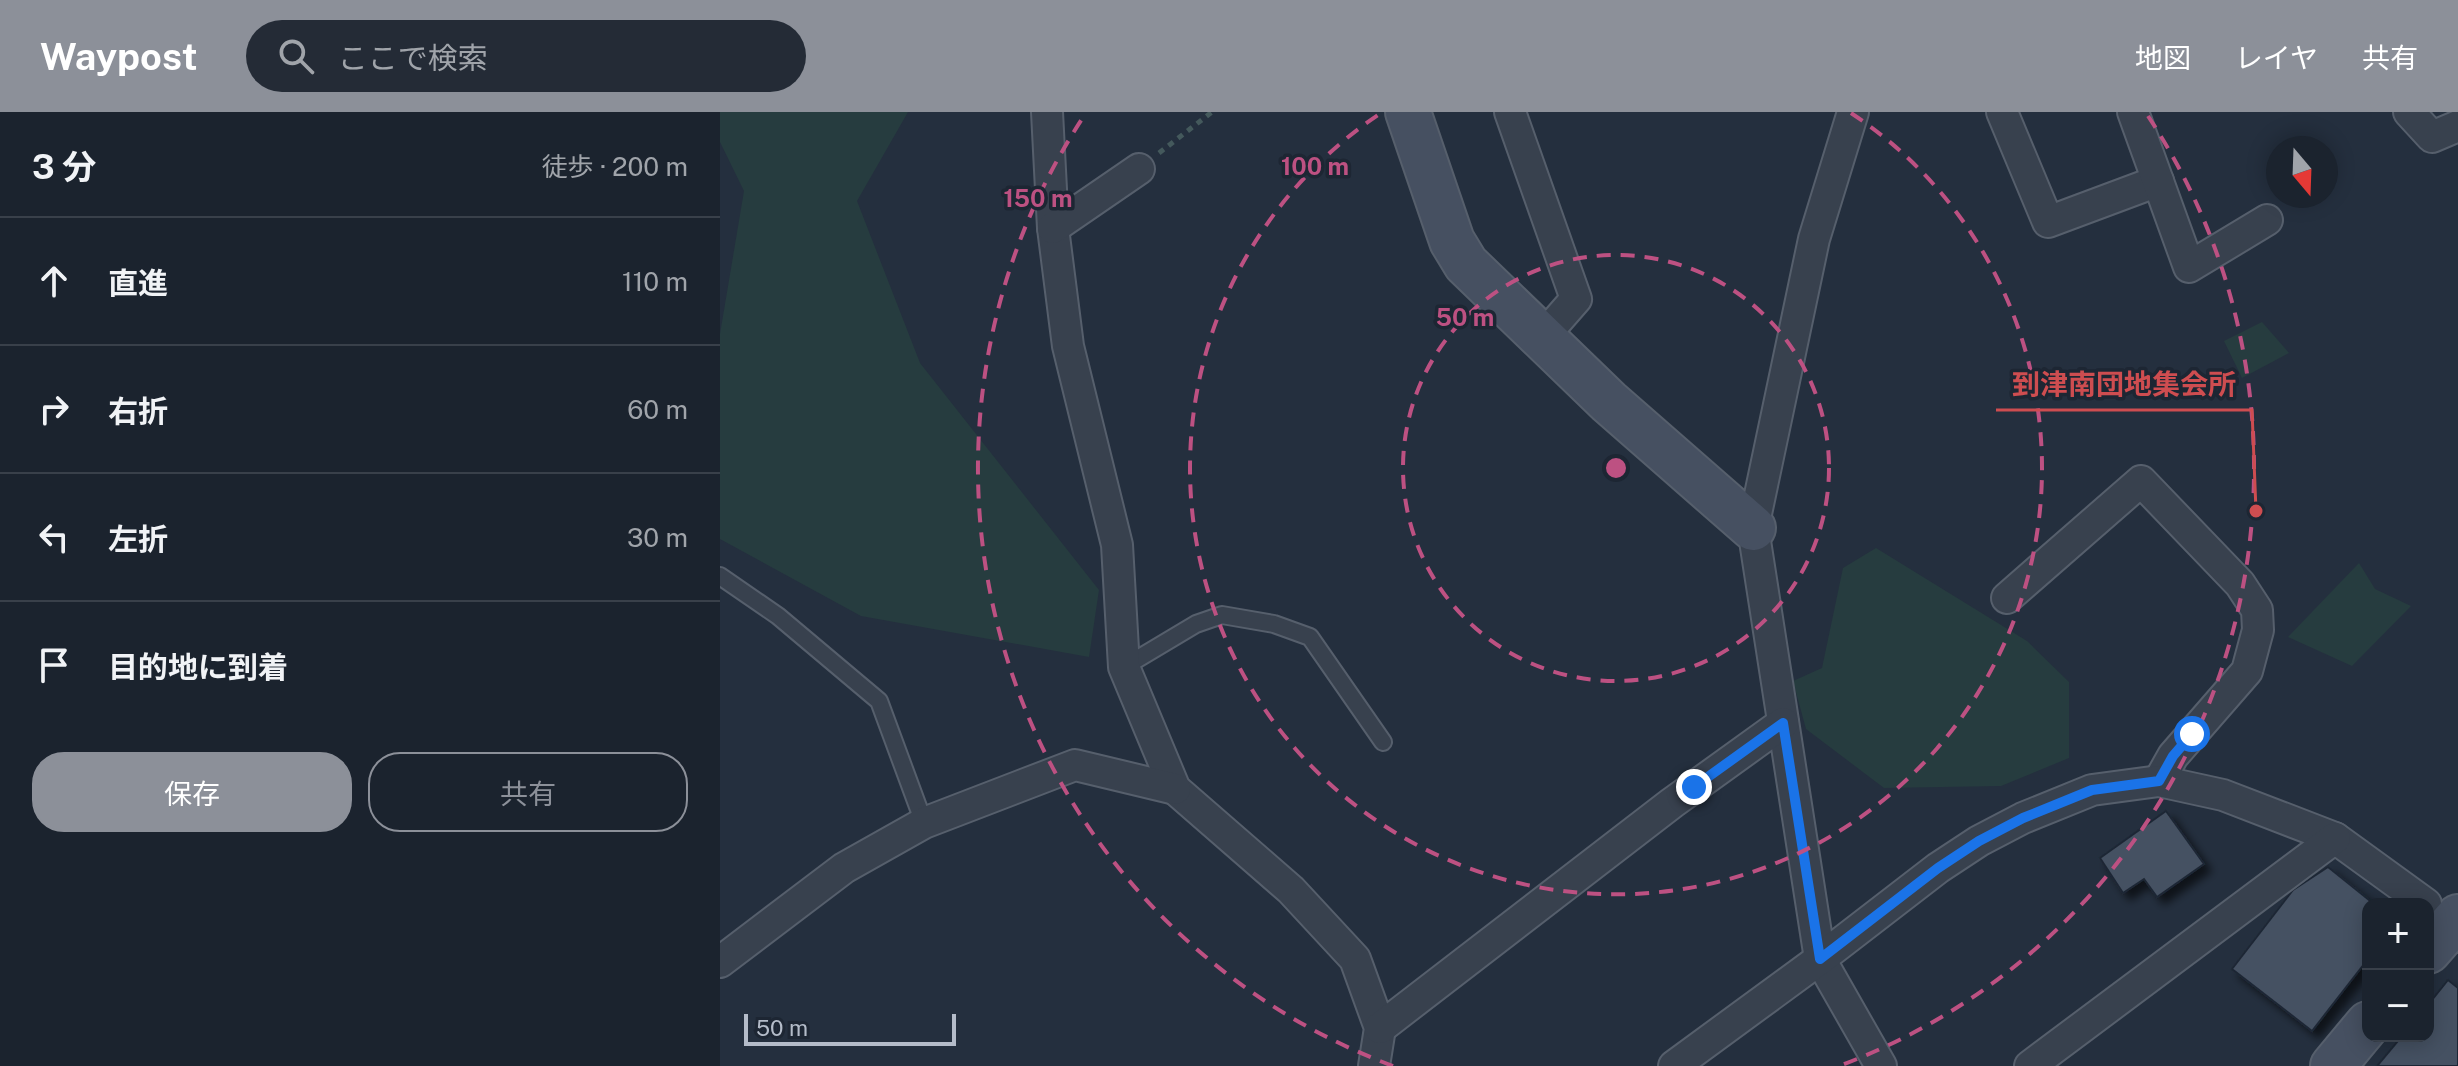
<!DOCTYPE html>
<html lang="ja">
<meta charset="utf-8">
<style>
body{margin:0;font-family:"Public Sans","Noto Sans JP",sans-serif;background:#242b36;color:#f1f3f6}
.controls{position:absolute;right:24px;bottom:24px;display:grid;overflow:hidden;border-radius:16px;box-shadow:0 4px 20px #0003}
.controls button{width:72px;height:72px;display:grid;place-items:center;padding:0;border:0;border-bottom:2px solid #39404a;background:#1b232e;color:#f1f3f6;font:40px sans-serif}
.compass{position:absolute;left:1546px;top:24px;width:72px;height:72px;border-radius:50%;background:#1b232e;box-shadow:0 4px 20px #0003;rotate:161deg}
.scale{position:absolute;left:24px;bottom:20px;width:212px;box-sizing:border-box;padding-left:8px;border:4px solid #b4bcc9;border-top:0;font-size:22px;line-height:28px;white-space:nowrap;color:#b4bcc9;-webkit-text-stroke:6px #1d2633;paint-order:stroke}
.stop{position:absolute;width:24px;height:24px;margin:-18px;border:6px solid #1a73e8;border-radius:50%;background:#fff}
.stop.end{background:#1a73e8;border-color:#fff;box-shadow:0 2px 8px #0008}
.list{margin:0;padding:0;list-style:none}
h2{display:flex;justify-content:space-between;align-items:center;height:104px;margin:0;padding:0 32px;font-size:34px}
h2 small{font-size:26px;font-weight:400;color:#a0a4aa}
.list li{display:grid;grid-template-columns:52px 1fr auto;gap:24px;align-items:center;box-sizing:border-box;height:128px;padding:0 32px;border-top:2px solid #39404a}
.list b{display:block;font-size:30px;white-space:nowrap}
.list em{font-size:26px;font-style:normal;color:#a0a4aa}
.actions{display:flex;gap:16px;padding:24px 32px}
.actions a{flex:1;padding:18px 0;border:2px solid #8c9099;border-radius:32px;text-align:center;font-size:28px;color:#8c9099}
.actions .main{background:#8c9099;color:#fff}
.icon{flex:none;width:44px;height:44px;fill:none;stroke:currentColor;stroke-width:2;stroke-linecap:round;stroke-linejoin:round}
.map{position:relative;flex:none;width:1738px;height:954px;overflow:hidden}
header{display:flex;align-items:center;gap:48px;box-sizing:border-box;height:112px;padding:0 40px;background:#8c9099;color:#fff}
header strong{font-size:38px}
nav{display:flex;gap:44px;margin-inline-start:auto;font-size:28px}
.search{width:560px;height:72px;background:#242b36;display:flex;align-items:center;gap:20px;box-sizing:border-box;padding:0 28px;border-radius:44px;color:#a0a4aa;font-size:30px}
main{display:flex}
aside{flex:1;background:#1b232e}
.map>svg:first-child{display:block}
</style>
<header>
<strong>Waypost</strong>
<div class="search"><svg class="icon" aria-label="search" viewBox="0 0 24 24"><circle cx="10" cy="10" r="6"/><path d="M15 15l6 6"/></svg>ここで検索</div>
<nav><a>地図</a><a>レイヤ</a><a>共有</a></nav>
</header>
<main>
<aside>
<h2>3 分<small>徒歩 · 200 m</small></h2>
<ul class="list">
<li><svg class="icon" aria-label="ahead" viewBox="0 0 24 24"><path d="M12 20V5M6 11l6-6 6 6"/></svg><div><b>直進</b></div><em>110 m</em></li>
<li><svg class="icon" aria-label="right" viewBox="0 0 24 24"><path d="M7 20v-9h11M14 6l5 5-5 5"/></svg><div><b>右折</b></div><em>60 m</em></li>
<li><svg class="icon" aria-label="left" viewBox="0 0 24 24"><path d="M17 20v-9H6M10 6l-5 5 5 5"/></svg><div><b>左折</b></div><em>30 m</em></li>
<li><svg class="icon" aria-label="arrive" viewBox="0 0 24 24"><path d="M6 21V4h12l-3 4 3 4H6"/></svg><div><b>目的地に到着</b></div></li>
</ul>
<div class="actions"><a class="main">保存</a><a>共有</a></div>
</aside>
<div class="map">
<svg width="1738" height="954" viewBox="0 0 1738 954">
<defs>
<filter id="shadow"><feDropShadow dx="7" dy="7" stdDeviation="4" flood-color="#0009"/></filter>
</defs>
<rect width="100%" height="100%" fill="#242f3e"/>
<g fill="#263c3f">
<polygon points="0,0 188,0 137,89 200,251 379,478 369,545 141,504 0,427 0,222 24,79 0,30"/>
<polygon points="1542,210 1569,241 1522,266 1504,229"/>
<polygon points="1156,436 1307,529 1349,570 1349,646 1281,674 1164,676 1086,617 1073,569 1102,556 1123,456"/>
<polygon points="1639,451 1655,477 1691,494 1632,554 1568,525"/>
</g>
<g fill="#455162" stroke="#1f2835" stroke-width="2" filter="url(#shadow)">
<polygon points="1446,699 1484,752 1437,785 1424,767 1403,781 1380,746"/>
<polygon points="1608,755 1654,792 1648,792 1648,847 1592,919 1512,857 1573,778"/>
<polygon points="1728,868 1738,876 1738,954 1657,954 1682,924 1708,924 1708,893"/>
</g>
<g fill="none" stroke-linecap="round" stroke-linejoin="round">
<g stroke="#565f6c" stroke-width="20">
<g id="lane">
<polyline points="0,464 58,504 159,589 204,711"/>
<polyline points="404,555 476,512 502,503 554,512 590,525 663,630"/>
</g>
</g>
<g stroke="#565f6c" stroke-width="34">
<g id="street">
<polyline points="327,0 333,116 348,234 397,433 404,555 455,677 571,778 635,847 660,916 654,954"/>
<polyline points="790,0 856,187 822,226"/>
<polyline points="1133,0 1094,127 1033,416 1100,847 1161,954"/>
<polyline points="1282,0 1328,110 1438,69"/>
<polyline points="1413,0 1469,155 1547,108"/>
<polyline points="1689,0 1712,25 1738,14"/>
<polyline points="333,116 419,57"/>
<polyline points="1287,486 1421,369 1520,472 1537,498 1538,518 1527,559 1453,644 1439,669"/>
<polyline points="0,850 124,756 204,711 355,653 455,677"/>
<polyline points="660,916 952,691 1063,611"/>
<polyline points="954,954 1100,847 1218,756 1259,729 1303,706 1372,678 1439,669 1503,683 1615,726 1706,792"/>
<polyline points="1310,954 1615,726"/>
</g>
</g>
<g stroke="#565f6c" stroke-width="48">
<g id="secondary">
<polyline points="688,0 732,129 746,152 889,290 1033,416"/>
<polyline points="1708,839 1738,805"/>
<polyline points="1613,954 1648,912"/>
</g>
</g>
<polyline stroke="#44595c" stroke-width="5" stroke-dasharray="6 6" stroke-linecap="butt" points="439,41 492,0"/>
<use href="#lane" stroke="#38414e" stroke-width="16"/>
<use href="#street" stroke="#38414e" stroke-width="30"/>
<use href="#secondary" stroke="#465061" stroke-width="44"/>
</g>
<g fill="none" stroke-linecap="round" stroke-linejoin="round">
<polyline stroke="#1a73e8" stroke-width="10" points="974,675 1063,611 1100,847 1218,756 1259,729 1303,706 1372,678 1439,669 1453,644 1472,622"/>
</g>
<g fill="none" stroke="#bd5182" stroke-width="4" stroke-dasharray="14 10">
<circle cx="896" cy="356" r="213"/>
<path d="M1131 1A426 426 0 1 1 661 1"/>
<path d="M673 954A638 638 0 0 1 364 4M1428 4A638 638 0 0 1 1119 954"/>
</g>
<circle cx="896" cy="356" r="12" fill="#bd5182" stroke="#1d2633" stroke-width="4"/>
<g font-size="24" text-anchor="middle" font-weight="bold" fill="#bd5182" stroke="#1d2633" stroke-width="7" stroke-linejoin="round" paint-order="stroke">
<text x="595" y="63">100 m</text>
<text x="318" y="95">150 m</text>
<text x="745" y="214">50 m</text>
</g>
<path fill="none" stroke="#ce4d50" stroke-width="3" d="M1536 399L1532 298H1276"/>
<circle fill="#ce4d50" stroke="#1d2633" stroke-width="3" cx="1536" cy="399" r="8"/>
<g font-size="28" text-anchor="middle" font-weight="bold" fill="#ce4d50" stroke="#1d2633" stroke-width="7" stroke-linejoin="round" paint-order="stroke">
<text x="1404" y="282">到津南団地集会所</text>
</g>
</svg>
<div class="controls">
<button>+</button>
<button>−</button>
</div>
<svg class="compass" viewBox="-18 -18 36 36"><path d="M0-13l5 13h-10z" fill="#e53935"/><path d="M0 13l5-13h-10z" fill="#a0a4aa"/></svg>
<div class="scale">50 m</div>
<div class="stop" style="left:1472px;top:622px"></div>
<div class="stop end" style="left:974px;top:675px"></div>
</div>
</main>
